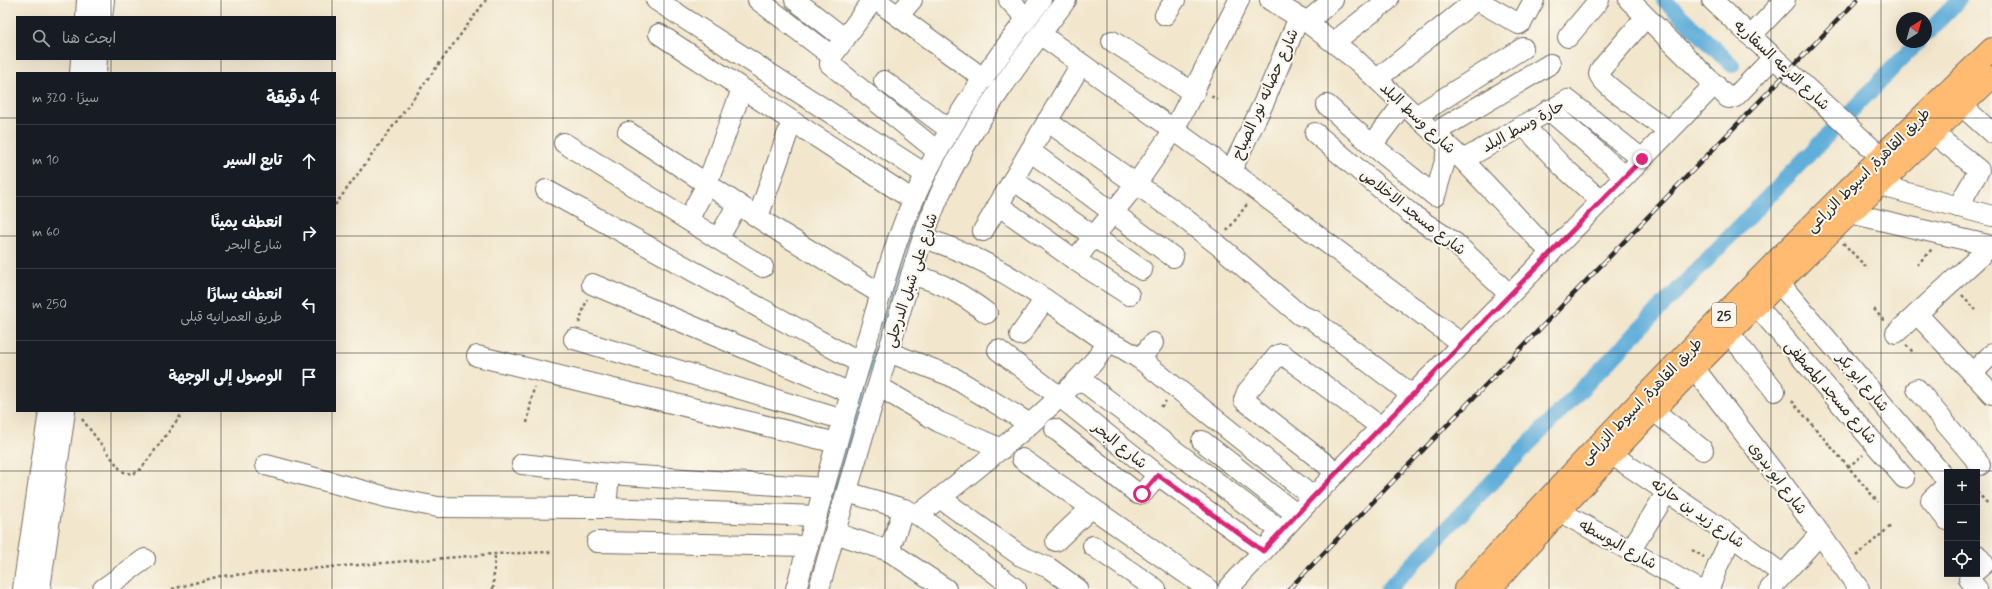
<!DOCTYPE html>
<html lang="ar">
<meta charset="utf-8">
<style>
body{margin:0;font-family:Mynerve,"Playpen Sans Arabic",sans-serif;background:#242831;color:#f1f3f6;direction:rtl}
.controls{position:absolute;right:12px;bottom:12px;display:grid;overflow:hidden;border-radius:0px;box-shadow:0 4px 16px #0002}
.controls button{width:36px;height:36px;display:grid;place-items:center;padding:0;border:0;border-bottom:1px solid #363941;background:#171b24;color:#f1f3f6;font:20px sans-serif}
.compass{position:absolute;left:1896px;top:12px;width:36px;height:36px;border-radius:50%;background:#171b24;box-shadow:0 4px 16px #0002;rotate:37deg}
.stop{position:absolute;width:12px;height:12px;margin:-9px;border:3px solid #db2777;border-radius:50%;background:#fff}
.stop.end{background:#db2777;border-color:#fff;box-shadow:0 1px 4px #0008}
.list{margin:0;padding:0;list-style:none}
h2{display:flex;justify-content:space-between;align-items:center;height:52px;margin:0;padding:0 16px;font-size:17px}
h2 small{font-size:13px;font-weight:400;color:#9ea1a6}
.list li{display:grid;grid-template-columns:26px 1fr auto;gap:12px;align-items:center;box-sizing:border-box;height:72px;padding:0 16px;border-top:1px solid #363941}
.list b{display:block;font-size:15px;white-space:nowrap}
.list p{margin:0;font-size:13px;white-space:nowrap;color:#9ea1a6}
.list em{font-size:13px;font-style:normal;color:#9ea1a6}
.icon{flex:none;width:22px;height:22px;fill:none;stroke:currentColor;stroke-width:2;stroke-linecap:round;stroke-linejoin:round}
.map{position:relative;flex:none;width:1992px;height:589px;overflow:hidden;direction:ltr}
.search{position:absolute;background:#171b24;box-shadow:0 4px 16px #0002;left:16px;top:16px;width:320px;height:44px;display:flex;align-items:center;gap:10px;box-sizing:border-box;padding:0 14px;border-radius:0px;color:#9ea1a6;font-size:15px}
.panel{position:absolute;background:#171b24;box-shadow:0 4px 16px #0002;left:16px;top:72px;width:320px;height:340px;border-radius:0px;direction:rtl}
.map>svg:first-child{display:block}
</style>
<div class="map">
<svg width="1992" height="589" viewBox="0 0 1992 589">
<rect width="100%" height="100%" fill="#fbf7ec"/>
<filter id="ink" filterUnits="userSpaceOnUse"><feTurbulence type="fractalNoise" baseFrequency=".025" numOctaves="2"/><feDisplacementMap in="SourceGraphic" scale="8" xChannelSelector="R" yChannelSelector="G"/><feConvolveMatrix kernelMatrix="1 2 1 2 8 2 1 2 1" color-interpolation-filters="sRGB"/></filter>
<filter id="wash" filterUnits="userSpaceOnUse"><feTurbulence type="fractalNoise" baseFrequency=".012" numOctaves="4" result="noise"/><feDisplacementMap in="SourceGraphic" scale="16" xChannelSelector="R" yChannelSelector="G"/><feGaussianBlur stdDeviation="0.9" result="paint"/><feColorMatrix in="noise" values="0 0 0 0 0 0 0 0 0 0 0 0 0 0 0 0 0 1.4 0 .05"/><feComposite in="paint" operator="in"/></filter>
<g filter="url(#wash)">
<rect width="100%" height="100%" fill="#f2e6cc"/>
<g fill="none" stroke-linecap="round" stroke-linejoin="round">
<polyline stroke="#61aeda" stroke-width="4.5" points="821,537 904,254 922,206"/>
<g stroke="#61aeda" stroke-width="16">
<polyline points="1664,0 1732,65"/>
<polyline points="1926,34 1959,0"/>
<polyline points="1388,589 1918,42"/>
</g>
</g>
</g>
<g filter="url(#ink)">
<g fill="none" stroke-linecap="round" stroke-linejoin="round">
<g stroke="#716c63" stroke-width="22">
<g id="minor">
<polyline points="656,0 925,174"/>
<polyline points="758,0 832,56"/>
<polyline points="795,0 845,39"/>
<polyline points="873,0 832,56 830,64 937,151"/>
<polyline points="876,0 984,79"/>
<polyline points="1009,0 1026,18"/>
<polyline points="1270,0 1307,22 1356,60 1463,160 1551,253"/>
<polyline points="1477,0 1519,24 1522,22 1534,0"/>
<polyline points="1629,0 1728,98 1735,97 1773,58"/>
<polyline points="1712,0 1880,156"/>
<polyline points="1165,15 1175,0"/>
<polyline points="898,16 912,0"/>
<polyline points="86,17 87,0"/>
<polyline points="102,17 104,0"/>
<path d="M1646 17 1600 70 1599 74C1602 86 1656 121 1669 131"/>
<polyline points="1307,22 1333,0"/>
<polyline points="659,34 913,200"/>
<polyline points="1040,34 1231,171 1462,344"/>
<polyline points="1751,36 1785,0"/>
<polyline points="1568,37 1599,0"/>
<polyline points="1112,41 1194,93"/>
<polyline points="1334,42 1388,0"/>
<polyline points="80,73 81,59"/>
<polyline points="96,73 97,59"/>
<polyline points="1377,79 1476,0"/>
<polyline points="884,81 950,130"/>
<polyline points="1327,105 1372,145 1435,196 1449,147"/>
<polyline points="1962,106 1992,133"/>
<polyline points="1549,110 1625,176"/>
<polyline points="1416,116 1523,48"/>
<polyline points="1047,121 1176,212 1217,244 1300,315 1313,320 1412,395"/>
<polyline points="1523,125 1562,166 1601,201"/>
<polyline points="628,132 783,234 881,294"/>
<polyline points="1315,133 1411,214 1455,243 1509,294"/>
<polyline points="1434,133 1550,64"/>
<polyline points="1933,133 1979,170 1958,207"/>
<polyline points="564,143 763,267"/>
<polyline points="1372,145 1403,104"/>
<polyline points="1030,151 1173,257"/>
<polyline points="1463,160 1568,100 1642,159"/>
<polyline points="1231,171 1264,102 1299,17"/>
<polyline points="1013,180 1142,270"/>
<polyline points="1878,185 1992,216"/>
<polyline points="546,190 860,363"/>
<polyline points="998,205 1075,260 1129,295"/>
<polyline points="1850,213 1992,246"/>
<polyline points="758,217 792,121"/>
<polyline points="688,220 707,184 742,89"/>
<polyline points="983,231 1081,64"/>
<path d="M923 238C993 258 1043 298 1102 339L1122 348 1140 359 1313 497"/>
<polyline points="718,239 738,204"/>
<polyline points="1075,260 1136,184 1174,130 1239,0"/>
<path d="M911 275C941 281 963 295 987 313"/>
<polyline points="592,284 851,393"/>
<polyline points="1780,284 1947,480"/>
<polyline points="1757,306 1904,478"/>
<polyline points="1917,314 1992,394"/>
<polyline points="1896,333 1991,246"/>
<polyline points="1730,334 1775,391"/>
<polyline points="1020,335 1045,299"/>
<polyline points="574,339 844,420"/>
<polyline points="998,350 1060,397 1158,475 1263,551"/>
<polyline points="888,352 951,376 1030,424"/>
<polyline points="477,356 837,443"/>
<polyline points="1140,359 1153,343"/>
<polyline points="1695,369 1811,521 1859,589"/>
<polyline points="1972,373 1992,354"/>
<polyline points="1080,379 1281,531"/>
<polyline points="878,386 939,422 1002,449"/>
<polyline points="1917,389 1980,465"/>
<polyline points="1654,411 1703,450"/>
<polyline points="1055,429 1138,494 1143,493 1158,475"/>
<polyline points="1202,441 1296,514"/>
<polyline points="1611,454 1732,536 1782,574"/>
<polyline points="1022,459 1208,589"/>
<polyline points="522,464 609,474 824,488"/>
<polyline points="266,465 390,498 438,507 606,508 817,516"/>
<polyline points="1337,473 1244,400 1247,392 1278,355 1282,354 1381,427"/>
<polyline points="1947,485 1931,500 1947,520"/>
<polyline points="847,492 904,509 918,515 1016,589"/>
<polyline points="940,498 1021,556 1049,568 1078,589"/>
<polyline points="606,508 609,474"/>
<polyline points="1559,511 1698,589"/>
<path d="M918 515C959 483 1000 451 1039 416 1064 393 1088 372 1108 343"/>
<polyline points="835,533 889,551 946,589"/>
<polyline points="1056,541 1091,508"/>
<polyline points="597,542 808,546"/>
<polyline points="1093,546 1156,589"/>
<polyline points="889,551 904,509"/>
<polyline points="1630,551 1667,492"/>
<polyline points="1977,555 1984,564 1977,570"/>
<polyline points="1973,574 1969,579 1977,589"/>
<polyline points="23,589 49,411"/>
<polyline points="40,589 65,411"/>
<polyline points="103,589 145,559"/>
<path d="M796 589C820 502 844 414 871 327 884 284 895 240 914 199 946 127 993 62 1041 0"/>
<path d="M819 589C841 510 864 431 888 352 906 295 920 235 946 181 978 116 1023 57 1066 0"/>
<polyline points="1228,589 1313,497 1715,84"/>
<polyline points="1709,589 1718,565 1732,536"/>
<polyline points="1770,589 1820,534"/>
</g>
</g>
<g stroke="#716c63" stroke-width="24">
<g id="highway">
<path d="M1465 589C1634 403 1810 223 1992 49"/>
<path d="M1490 589C1530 544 1570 499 1611 455 1733 325 1863 200 1992 77"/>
</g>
</g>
<g stroke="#716c63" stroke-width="2.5" stroke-dasharray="3 3" stroke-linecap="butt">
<polyline points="1211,96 1217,100"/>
<polyline points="335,205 486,0"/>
<polyline points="1227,231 1248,203"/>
<polyline points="1843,243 1868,269"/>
<polyline points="1917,265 1932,249"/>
<polyline points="1962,295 1976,310"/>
<polyline points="1874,309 1885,322"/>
<polyline points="579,323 587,299"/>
<polyline points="1906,345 1914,353"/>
<polyline points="1792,401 1878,502"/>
<polyline points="1161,407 1166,401"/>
<polyline points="82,419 120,469 124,472 133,474 141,469 184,411"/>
<polyline points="527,423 534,387"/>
<polyline points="1848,467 1863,455"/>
<polyline points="1977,492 1989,505"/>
<polyline points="1692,550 1704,557"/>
<polyline points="1856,556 1892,525"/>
<polyline points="172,589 220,576 495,554 551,552"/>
<polyline points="493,589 495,554"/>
</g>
<use href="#minor" stroke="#fff" stroke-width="20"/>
<use href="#highway" stroke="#febb71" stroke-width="22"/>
<g stroke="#2b2b2b" stroke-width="4.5">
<polyline id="rail" points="1289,589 1857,0"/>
</g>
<use href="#rail" stroke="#fbf7ec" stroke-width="3" stroke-dasharray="9" stroke-linecap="butt"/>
</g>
</g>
<g fill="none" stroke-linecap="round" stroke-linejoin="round" filter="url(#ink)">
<polyline stroke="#db2777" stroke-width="5" points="1142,494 1158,475 1263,551 1313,497 1642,159"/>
</g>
<path fill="none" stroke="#2b2b2b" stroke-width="1" stroke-opacity="0.55" d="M111 0V17M221 0V17M332 0V17M443 0V589M553 0V589M664 0V589M775 0V589M885 0V589M996 0V589M1107 0V589M1217 0V589M1328 0V589M1439 0V589M1549 0V589M1660 0V589M1771 0V589M1881 0V589M111 59V73M221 59V73M332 59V73M0 118H17M335 118H1992M0 236H17M335 236H1992M0 353H17M335 353H1992M111 411V589M221 411V589M332 411V589M0 471H1992"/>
<g text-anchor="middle" stroke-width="4" stroke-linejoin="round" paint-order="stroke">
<rect fill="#fbf7ec" stroke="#696865" stroke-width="1" x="1712" y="303" width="24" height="24" rx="3"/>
<g font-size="14" font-weight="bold" fill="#2b2b2b">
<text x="1724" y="320">25</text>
</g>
<g font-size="15" fill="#2b2b2b" stroke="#fbf7ec">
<text transform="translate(1782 65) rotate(43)" y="5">شارع الترعه السقاريه</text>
<text transform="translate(1265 94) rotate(-66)" y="5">شارع حضانه نور الصباح</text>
<text transform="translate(1418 118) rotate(43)" y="5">شارع وسط البلد</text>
<text transform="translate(1523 126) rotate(-29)" y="5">حارة وسط البلد</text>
<text transform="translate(1868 170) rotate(-45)" y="5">طريق القاهرة, اسيوط الزراعى</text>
<text transform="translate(1413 212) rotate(38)" y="5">شارع مسجد الاخلاص</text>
<text transform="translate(911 280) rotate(-72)" y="5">شارع على شبل الدرجلى</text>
<text transform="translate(1863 382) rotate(50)" y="5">شارع ابو بكر</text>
<text transform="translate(1831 392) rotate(49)" y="5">شارع مسجد المصطفى</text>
<text transform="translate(1641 401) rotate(-46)" y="5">طريق القاهرة, اسيوط الزراعى</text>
<text transform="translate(1120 445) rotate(39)" y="5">شارع البحر</text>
<text transform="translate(1778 478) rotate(53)" y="5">شارع ابو بدوى</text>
<text transform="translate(1698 513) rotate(35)" y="5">شارع زيد بن حارثه</text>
<text transform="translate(1618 544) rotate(29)" y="5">شارع البوسطه</text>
</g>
</g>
</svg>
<div class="controls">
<button>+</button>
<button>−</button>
<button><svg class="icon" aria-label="locate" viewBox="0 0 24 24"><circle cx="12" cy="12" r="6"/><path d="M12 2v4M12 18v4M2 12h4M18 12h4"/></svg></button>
</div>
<svg class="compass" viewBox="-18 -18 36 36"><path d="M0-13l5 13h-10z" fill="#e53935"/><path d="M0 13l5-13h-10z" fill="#9ea1a6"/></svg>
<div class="stop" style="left:1142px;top:494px"></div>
<div class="stop end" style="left:1642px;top:159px"></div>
<div class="search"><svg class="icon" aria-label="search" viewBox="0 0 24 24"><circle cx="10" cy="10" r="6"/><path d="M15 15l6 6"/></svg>ابحث هنا</div>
<section class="panel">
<h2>4 دقيقة<small>سيرًا · 320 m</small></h2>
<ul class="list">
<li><svg class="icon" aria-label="ahead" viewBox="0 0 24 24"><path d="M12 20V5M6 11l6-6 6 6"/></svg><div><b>تابع السير</b></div><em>10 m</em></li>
<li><svg class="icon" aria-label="right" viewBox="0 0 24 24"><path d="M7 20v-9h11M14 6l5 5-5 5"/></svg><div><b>انعطف يمينًا</b><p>شارع البحر</p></div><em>60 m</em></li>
<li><svg class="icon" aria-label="left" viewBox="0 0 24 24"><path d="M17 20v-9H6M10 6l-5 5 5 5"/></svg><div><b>انعطف يسارًا</b><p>طريق العمرانيه قبلى</p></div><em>250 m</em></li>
<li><svg class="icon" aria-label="arrive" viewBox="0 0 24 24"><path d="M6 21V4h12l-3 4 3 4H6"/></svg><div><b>الوصول إلى الوجهة</b></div></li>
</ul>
</section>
</div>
